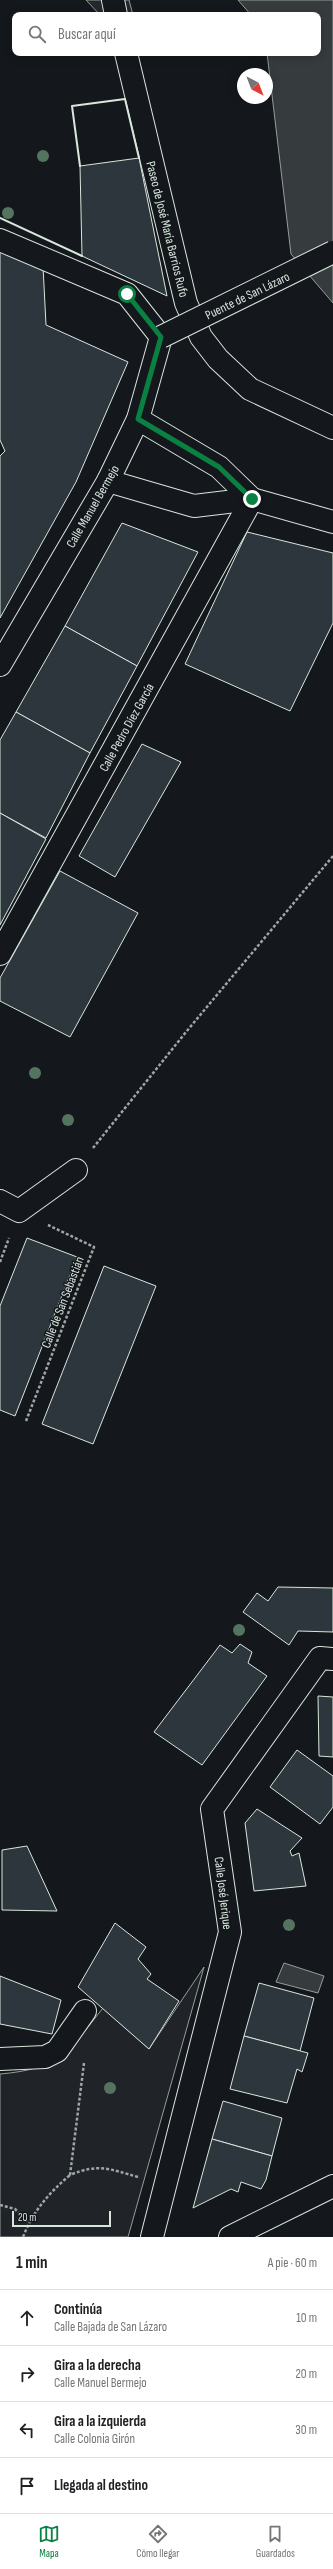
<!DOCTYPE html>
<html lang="es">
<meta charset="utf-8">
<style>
body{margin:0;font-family:"Sofia Sans Condensed",sans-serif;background:#f6f6f6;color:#202124}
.compass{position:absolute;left:237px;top:68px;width:36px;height:36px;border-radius:50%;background:#fff;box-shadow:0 2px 10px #0003;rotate:138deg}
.scale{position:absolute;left:12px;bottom:10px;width:99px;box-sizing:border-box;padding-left:4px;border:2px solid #d8e6dc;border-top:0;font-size:11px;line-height:14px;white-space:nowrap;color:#d8e6dc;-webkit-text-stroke:3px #14181c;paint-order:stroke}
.stop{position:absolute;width:12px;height:12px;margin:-9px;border:3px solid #0b8043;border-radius:50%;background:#fff}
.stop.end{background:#0b8043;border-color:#fff;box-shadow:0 1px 4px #0008}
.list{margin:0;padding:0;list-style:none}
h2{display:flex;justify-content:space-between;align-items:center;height:52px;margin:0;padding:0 16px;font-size:17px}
h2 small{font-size:13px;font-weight:400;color:#757577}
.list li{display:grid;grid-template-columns:26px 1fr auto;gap:12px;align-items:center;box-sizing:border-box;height:56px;padding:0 16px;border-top:1px solid #e0e0e0}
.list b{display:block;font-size:15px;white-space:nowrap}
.list p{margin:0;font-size:13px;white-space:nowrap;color:#757577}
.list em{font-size:13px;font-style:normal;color:#757577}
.icon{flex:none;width:22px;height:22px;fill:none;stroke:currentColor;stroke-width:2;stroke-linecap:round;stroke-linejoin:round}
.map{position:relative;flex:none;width:333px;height:2237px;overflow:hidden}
.search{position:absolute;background:#fff;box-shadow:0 2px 10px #0003;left:12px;right:12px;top:12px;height:44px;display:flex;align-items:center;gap:10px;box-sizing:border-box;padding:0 14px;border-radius:8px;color:#757577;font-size:15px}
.sheet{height:276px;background:#fff}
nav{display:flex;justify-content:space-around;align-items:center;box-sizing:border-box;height:56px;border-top:1px solid #e0e0e0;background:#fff;font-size:11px;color:#757577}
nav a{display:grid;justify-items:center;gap:2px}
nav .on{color:#0b8043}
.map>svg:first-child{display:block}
</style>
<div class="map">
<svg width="333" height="2237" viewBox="0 0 333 2237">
<rect width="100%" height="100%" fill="#14181c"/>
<path fill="#202428" stroke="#939e99" d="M204 1967 128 2237H0V2074C59 2069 68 2052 103 2008L149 2049Z"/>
<polygon fill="#24282b" stroke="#939e99" points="86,0 129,0 133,15 100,15"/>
<g fill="#363b3e" stroke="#939e99">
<polygon points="238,0 333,0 333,303 291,254 267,53 318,53 318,15 251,15"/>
<polygon points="284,1963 324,1976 318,1993 276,1982"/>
</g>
<g fill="#2c363c" stroke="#d8e6dc">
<polygon points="139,158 167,296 82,256 80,166"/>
<polygon points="0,250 43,266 46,325 128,362 76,482 0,618 0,456 5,451 0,440"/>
<polygon points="122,523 198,552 137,666 65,626"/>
<polygon points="247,532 333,553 333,623 290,711 185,664"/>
<polygon points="65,626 137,666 90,753 16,712"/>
<polygon points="16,712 90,753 46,838 0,813 0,740"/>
<polygon points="142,744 181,762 115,877 79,856"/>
<polygon points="0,813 46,839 0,925"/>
<polygon points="60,871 138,913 70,1037 0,1001 0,978"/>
<polygon points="27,1238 77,1257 15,1416 0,1410 0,1306"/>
<polygon points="104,1266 156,1286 93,1444 42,1424"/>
<polygon points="278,1587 333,1588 333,1632 298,1631 289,1645 243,1612 257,1593 268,1601"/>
<polygon points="240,1644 252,1652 248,1663 267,1676 202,1765 154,1732 220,1645 232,1653"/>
<polygon points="318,1696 333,1697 333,1757 319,1756"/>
<polygon points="297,1750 333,1776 333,1807 320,1824 270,1787"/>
<polygon points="257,1809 302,1838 290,1851 292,1856 299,1853 306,1886 254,1891 245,1823"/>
<polygon points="27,1846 57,1911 2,1910 2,1850"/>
<polygon points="115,1923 146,1947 138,1959 151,1974 147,1979 179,2001 149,2049 78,1987"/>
<polygon points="0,1976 61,2000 52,2034 0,2024"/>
<polygon points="259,1983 314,1998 300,2051 244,2036"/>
<polygon points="244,2036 308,2053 302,2072 297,2069 287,2103 230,2089"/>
<polygon points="223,2101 282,2118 272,2156 212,2139"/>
<polygon points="212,2139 272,2156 266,2180 261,2189 241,2182 238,2192 231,2189 193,2208"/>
</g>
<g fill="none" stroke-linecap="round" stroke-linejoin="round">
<g stroke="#d8e6dc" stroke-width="24">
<g id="street">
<polyline points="113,0 116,15"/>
<polyline points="126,53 186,303 201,337 218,359 250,389 333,428"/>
<polyline points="0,240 127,294 161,337 138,419 108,481 0,665"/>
<polyline points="138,419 219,467 252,499"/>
<polyline points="108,481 194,506 252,499 333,522"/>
<polyline points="0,954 252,499"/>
<polyline points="0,1201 19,1211 76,1170"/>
<polyline points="0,2059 45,2057 57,2051 85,2011"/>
<polyline points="152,2237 230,1932 212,1809 320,1658 333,1659"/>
<polyline points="230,2237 333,2186"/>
</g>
</g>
<g stroke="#9da8a2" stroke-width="2.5" stroke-dasharray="3 2" stroke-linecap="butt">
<polyline points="93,1148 186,1032 333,856"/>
<polyline points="0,1262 9,1238"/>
<polyline points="26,1421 94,1247 48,1225"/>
<path d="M84 2063 70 2175C99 2163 109 2169 138 2177"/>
<polyline points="0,2205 15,2209 28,2222"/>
<path d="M23 2237C33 2211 49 2193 70 2175"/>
</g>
<use href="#street" stroke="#14181c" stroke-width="22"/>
<g stroke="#d8e6dc" stroke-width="24" stroke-linecap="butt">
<polyline id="street-bridge" points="161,337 333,252"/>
</g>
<use href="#street-bridge" stroke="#14181c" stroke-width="22"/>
<g stroke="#d8e6dc" stroke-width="2">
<polyline points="80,166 72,106 125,99 139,158"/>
<polyline points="0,218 82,256"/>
</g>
</g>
<g fill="#55745f">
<circle cx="43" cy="156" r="6"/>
<circle cx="8" cy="213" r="6"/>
<circle cx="35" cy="1073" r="6"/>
<circle cx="68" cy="1120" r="6"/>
<circle cx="239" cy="1630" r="6"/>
<circle cx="289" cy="1925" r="6"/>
<circle cx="110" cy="2088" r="6"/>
</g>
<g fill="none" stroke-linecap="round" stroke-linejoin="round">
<polyline stroke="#0b8043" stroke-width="5" points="127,294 161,337 138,419 219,467 252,499"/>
</g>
<g text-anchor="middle" stroke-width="3" stroke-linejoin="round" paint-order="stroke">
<g font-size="13" fill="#d8e6dc" stroke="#14181c">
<text transform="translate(168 229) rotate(76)" y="5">Paseo de José María Barrios Rufo</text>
<text transform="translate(247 295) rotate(-26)" y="5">Puente de San Lázaro</text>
<text transform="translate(92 506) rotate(-60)" y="5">Calle Manuel Bermejo</text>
<text transform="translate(126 727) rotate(-61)" y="5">Calle Pedro Díez García</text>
<text transform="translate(62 1302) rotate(-69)" y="5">Calle de San Sebastián</text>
<text transform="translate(224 1893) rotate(83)" y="5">Calle José Jerique</text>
</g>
</g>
</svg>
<svg class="compass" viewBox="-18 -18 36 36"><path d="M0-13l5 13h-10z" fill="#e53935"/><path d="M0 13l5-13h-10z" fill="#757577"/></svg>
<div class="scale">20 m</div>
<div class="stop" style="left:127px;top:294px"></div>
<div class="stop end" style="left:252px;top:499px"></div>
<div class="search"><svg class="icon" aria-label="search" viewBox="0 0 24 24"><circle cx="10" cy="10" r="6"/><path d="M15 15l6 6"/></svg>Buscar aquí</div>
</div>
<section class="sheet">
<h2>1 min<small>A pie · 60 m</small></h2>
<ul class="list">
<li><svg class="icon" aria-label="ahead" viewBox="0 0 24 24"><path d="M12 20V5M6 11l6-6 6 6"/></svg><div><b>Continúa</b><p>Calle Bajada de San Lázaro</p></div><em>10 m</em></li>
<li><svg class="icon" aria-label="right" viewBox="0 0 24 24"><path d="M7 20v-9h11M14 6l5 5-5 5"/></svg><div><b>Gira a la derecha</b><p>Calle Manuel Bermejo</p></div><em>20 m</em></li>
<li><svg class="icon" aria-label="left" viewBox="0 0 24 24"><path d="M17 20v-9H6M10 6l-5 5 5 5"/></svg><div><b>Gira a la izquierda</b><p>Calle Colonia Girón</p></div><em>30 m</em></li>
<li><svg class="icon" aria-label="arrive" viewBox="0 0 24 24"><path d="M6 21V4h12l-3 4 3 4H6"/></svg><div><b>Llegada al destino</b></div></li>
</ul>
</section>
<nav>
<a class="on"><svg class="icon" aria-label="map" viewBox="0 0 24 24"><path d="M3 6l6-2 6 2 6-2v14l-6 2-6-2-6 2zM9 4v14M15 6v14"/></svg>Mapa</a>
<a><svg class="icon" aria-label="directions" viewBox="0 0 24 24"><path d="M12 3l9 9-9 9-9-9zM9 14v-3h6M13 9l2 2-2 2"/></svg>Cómo llegar</a>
<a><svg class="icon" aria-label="saved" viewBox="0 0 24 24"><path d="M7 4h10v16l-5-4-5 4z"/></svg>Guardados</a>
</nav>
